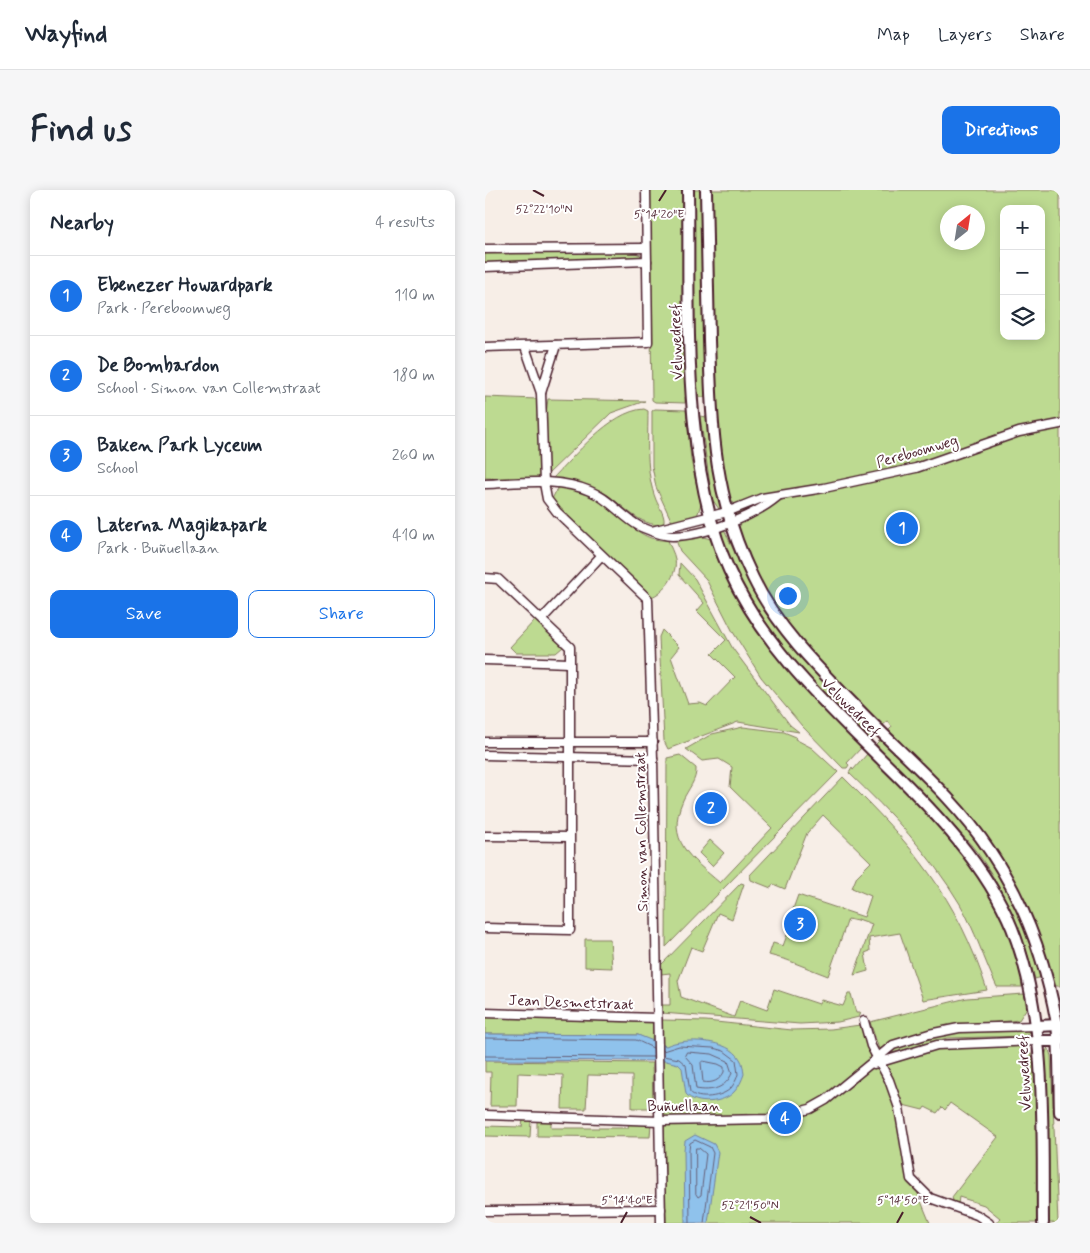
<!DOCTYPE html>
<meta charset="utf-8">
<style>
body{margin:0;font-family:Mynerve,sans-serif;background:#f6f6f7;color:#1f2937}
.controls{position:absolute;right:15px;top:15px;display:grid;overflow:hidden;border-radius:10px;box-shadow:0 2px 12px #0003}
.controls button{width:45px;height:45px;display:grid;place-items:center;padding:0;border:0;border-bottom:1px solid #e0e1e3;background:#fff;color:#1f2937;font:25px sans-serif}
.compass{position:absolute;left:455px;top:15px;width:45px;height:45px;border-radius:50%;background:#fff;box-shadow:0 2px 12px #0003;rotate:30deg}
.you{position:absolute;left:302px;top:405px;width:18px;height:18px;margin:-12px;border:4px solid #fff;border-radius:50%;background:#1a73e8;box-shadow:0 0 0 8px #1a73e833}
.badge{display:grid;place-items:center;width:32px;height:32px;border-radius:50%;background:#1a73e8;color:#fff;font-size:16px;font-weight:700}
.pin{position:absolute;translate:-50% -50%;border:2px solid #fff;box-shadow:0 1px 5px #0006}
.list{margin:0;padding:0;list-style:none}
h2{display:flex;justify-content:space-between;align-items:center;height:65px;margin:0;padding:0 20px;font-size:21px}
h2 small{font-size:16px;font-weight:400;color:#747a83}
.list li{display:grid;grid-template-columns:32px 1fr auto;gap:15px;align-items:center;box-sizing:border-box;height:80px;padding:0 20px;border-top:1px solid #e0e1e3}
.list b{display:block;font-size:19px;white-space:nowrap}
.list p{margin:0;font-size:16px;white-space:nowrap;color:#747a83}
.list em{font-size:16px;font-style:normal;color:#747a83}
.actions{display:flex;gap:10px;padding:15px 20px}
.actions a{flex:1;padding:11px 0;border:1px solid #1a73e8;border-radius:10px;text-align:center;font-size:18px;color:#1a73e8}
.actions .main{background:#1a73e8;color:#fff}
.icon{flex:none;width:28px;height:28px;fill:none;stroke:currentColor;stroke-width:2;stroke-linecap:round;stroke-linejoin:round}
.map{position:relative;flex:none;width:575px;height:1033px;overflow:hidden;border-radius:10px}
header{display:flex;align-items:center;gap:30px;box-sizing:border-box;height:70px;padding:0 25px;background:#fff;border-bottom:1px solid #e0e1e3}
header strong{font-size:24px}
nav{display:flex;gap:28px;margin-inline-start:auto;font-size:18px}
.intro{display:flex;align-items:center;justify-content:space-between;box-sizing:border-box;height:120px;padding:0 30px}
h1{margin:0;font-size:35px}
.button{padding:12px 22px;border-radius:10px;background:#1a73e8;color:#fff;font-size:18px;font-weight:700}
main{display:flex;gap:30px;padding:0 30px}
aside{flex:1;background:#fff;border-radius:10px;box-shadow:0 2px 12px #0003}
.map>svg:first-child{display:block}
</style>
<header>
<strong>Wayfind</strong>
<nav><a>Map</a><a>Layers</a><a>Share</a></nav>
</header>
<div class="intro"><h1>Find us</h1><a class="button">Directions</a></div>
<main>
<aside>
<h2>Nearby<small>4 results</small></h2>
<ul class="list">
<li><span class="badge">1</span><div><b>Ebenezer Howardpark</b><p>Park · Pereboomweg</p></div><em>110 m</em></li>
<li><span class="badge">2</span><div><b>De Bombardon</b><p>School · Simon van Collemstraat</p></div><em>180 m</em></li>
<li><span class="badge">3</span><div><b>Baken Park Lyceum</b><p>School</p></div><em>260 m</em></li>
<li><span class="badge">4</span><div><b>Laterna Magikapark</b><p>Park · Buñuellaan</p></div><em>410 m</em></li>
</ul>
<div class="actions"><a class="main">Save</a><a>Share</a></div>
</aside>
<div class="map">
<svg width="575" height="1033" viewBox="0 0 575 1033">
<rect width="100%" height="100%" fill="#f7eee7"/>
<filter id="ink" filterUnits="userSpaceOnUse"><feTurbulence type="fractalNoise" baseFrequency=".02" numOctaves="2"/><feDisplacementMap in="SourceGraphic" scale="10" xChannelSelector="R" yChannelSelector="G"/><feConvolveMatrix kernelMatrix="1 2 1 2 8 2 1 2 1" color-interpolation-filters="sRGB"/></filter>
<g filter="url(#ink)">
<g fill="#bdda91" stroke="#847c5e" fill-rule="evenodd">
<polygon points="164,0 199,0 203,207 200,207 200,213 170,212 167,210"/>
<polygon points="209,0 217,0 220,207 214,207 209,175"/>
<path d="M226 0H575V796H569L568 788H565L513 667 408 548 403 541 407 537 403 531 398 535H394C359 499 320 463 292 420 277 396 265 370 254 345L253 340 257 331 248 326 254 322C250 313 244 308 240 300L230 215ZM519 19H556V146H519ZM462 22H492V52H462Z"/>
<polygon points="62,61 150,63 156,65 154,68 0,73 0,63"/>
<polygon points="0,207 52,209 56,290 0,288"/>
<polygon points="63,209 160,211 126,223 62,285 61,223"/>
<path d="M159 219 163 221C163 250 160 282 171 310 174 317 182 328 178 335 154 336 139 316 121 304 104 294 85 290 66 290 89 267 125 221 159 219Z"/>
<polygon points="170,219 201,220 206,270 216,314 212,326 202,330 187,332 171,297 167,276 167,221"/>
<polygon points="215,226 222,227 235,312 236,318 234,319 227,309"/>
<path d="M73 297C91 296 114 307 127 318 145 333 157 352 183 350 185 357 189 363 190 369 193 384 179 403 166 407L75 318 67 309Z"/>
<path d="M239 339 263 392 282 425 389 540V543L384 548H381C315 481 266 432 234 341Z"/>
<polygon points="214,346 226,349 253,405 375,553 377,557 362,573 364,575 362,578 358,578 317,536 276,487 248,442 221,389 195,361 191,350"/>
<polygon points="195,373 210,389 248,459 305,535 314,542 253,532 183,559 179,551 174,447 177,440 194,457 186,467 203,514 215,513 222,516 250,487 227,464 241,450 212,421 219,413 194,385"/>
<polygon points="50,430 78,457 71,463 31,463 25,457"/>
<path d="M258 537 299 542 311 547 310 549 327 558 353 582 181 757 182 568 195 565 211 578C212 590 203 599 198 610 180 651 206 668 235 693L287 638 245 597 247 577 234 569 217 571 201 559 227 544Z"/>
<path d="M395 550 403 553C478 630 526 682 557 787L550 789C537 742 514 686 481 649 454 619 424 590 395 562L396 560 391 554Z"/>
<path d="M383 563C402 581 423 599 441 618 485 668 521 725 539 789L536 790 537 797H512C499 770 490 740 475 714 445 664 406 623 364 583L367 578 368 580Z"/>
<path d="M358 587C427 655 472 706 502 800L438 810 415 743 384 748 385 761 380 763 383 781 369 785 387 734 373 729 372 731 363 729 343 786 302 770 284 765 288 753 298 756 311 721 308 719 313 705 379 727 386 706 367 698 372 686 386 672 338 625 322 643 300 699 288 694 286 698 266 690 265 685Z"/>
<polygon points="225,650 239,663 227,676 214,663"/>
<polygon points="256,693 259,694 247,729 233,723 217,761 206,757 193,791 196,807 249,827 255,810 282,820 289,799 334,814 336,810 358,816 363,804 366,804 371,823 376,823 374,827 353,832 315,834 177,823 176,815 185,815 185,783 176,784 176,775"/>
<polygon points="100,749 125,749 127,778 100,777"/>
<polygon points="539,804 543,816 534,830 451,838 394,859 385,832 482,808"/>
<polygon points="0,826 165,831 168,834 167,852 153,845 0,844"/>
<polygon points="177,830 221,831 307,840 346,839 375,835 388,867 418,920 433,1004 445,1033 181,1033"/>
<path d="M542 838 545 842 542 846 462 848 407 863 404 862C445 838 496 840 542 838Z"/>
<polygon points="532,854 544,860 550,872 554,1033 511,1033 515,1028 499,1015 474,1007 473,1014 468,1011 467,1007 513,947 465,913 460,920 457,917 452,923 440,917 438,920 418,915 400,874 444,859"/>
<polygon points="563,857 566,866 573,1033 562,1033 558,871"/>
<polygon points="0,871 167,873 168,918 147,918 147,886 103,885 101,919 77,919 78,885 33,883 32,916 5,916 6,882 0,882"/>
<polygon points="38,929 46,930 45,947 0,946 0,936 37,937"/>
<polygon points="52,931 66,931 66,938 143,938 144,932 166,933 165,947 52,946"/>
</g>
<g fill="#8fc2ec" stroke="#73819f">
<path d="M0 844 153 845 181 856C199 847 244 849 255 869 258 873 258 879 259 884 257 890 254 897 249 902 239 913 211 916 201 904L197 878 193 874 181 871 0 870Z"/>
<polygon points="210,945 229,954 233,962 223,1033 200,1033 199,960 200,951"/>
</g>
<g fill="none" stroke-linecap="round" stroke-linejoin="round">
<g stroke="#666078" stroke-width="1">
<polyline points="0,848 151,850 168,858"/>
<path d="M178 861 194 856 228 858 239 861 251 870 253 884C252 889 249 894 246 898 238 907 213 911 205 902L201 875 194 869 178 866"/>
<path d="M202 862 227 864 243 871 247 883C241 898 227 902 211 899L208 875 200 866Z"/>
<polyline points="0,866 168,867"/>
<path d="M218 871 233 874 239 877V882C235 890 228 894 218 892L216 873Z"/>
<polygon points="211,958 214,958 221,964 216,1005 213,1007 211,1004"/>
<polyline points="205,1033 204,960 205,953 210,950 225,957 228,963 219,1033"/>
</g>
<g stroke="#4a1f2b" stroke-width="11">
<g id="minor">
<polyline points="0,59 161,58"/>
<polyline points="0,77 162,71"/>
<polyline points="0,157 163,152 161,0"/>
<polyline points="40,157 56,203 59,293 62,309 72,322 163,409 168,569 176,1033"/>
<polyline points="56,203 71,155"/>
<path d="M0 294C34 293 73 287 105 301 125 309 136 326 154 336 164 340 176 346 187 346 218 346 268 327 292 307"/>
<polyline points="167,341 242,322 277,308 339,298 431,278 534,242 575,234"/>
<polyline points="0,388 13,389 85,457 85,740 0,738"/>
<polyline points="57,429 116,366"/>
<polyline points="0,470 84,473"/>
<polyline points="0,552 168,552"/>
<polyline points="0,565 168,569"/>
<polyline points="0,646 84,647"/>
<polyline points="0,823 172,828"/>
<polyline points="379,831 386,856 404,890 414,918 426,989 445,1008 492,1025 504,1033"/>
<polyline points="389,874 452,855 552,851"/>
<polyline points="0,925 175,931 285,929 325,919 341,910 408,855 444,844 474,838 551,836"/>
<polyline points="0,1021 176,1019"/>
</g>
</g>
<g stroke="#4a1f2b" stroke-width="14">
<g id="secondary">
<path d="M203 0C205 118 195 272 244 380 279 458 343 516 402 575 449 621 502 676 527 738 563 829 557 936 558 1033"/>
<path d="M221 0C222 50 223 100 224 150 227 238 228 306 268 388 293 440 338 483 378 524 421 568 471 609 505 661 539 712 561 772 572 834 575 862 574 893 575 922"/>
<polyline points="551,836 575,835"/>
<polyline points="552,851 575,851"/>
</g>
</g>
<use href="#minor" stroke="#fff" stroke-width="8"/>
<use href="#secondary" stroke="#fff" stroke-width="10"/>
</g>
</g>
<path fill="none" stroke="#4a1f2b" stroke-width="2" d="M48 0 59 6M174 11 181 0M265 1027 276 1033M136 1033 142 1022M412 1033 418 1022"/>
<g text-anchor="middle" stroke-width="4" stroke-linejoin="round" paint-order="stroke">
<g font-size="15" fill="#4a1f2b" stroke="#fff">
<text transform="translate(191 152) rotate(-92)" y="5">Veluwedreef</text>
<text transform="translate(432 261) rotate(-16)" y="5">Pereboomweg</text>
<text transform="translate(366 517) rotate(45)" y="5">Veluwedreef</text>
<text transform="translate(156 642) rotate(-91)" y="5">Simon van Collemstraat</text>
<text transform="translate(86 812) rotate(2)" y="5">Jean Desmetstraat</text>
<text transform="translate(539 883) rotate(-93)" y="5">Veluwedreef</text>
<text x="199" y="921">Buñuellaan</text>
</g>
</g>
<g font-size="12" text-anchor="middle" fill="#4a1f2b" stroke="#fff" stroke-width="4" stroke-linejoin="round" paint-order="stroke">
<text x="59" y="23">52°22'10"N</text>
<text x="174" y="28">5°14'20"E</text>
<text x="142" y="1014">5°14'40"E</text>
<text x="418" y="1014">5°14'50"E</text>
<text x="265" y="1019">52°21'50"N</text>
</g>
</svg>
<div class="controls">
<button>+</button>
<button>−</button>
<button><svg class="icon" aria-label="layers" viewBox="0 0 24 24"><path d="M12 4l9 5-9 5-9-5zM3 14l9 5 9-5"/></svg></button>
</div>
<svg class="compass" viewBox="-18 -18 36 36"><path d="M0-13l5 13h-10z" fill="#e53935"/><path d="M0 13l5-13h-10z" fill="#747a83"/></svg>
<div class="you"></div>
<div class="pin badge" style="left:417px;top:338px">1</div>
<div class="pin badge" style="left:226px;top:618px">2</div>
<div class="pin badge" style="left:315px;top:734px">3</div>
<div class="pin badge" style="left:300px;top:928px">4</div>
</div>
</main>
